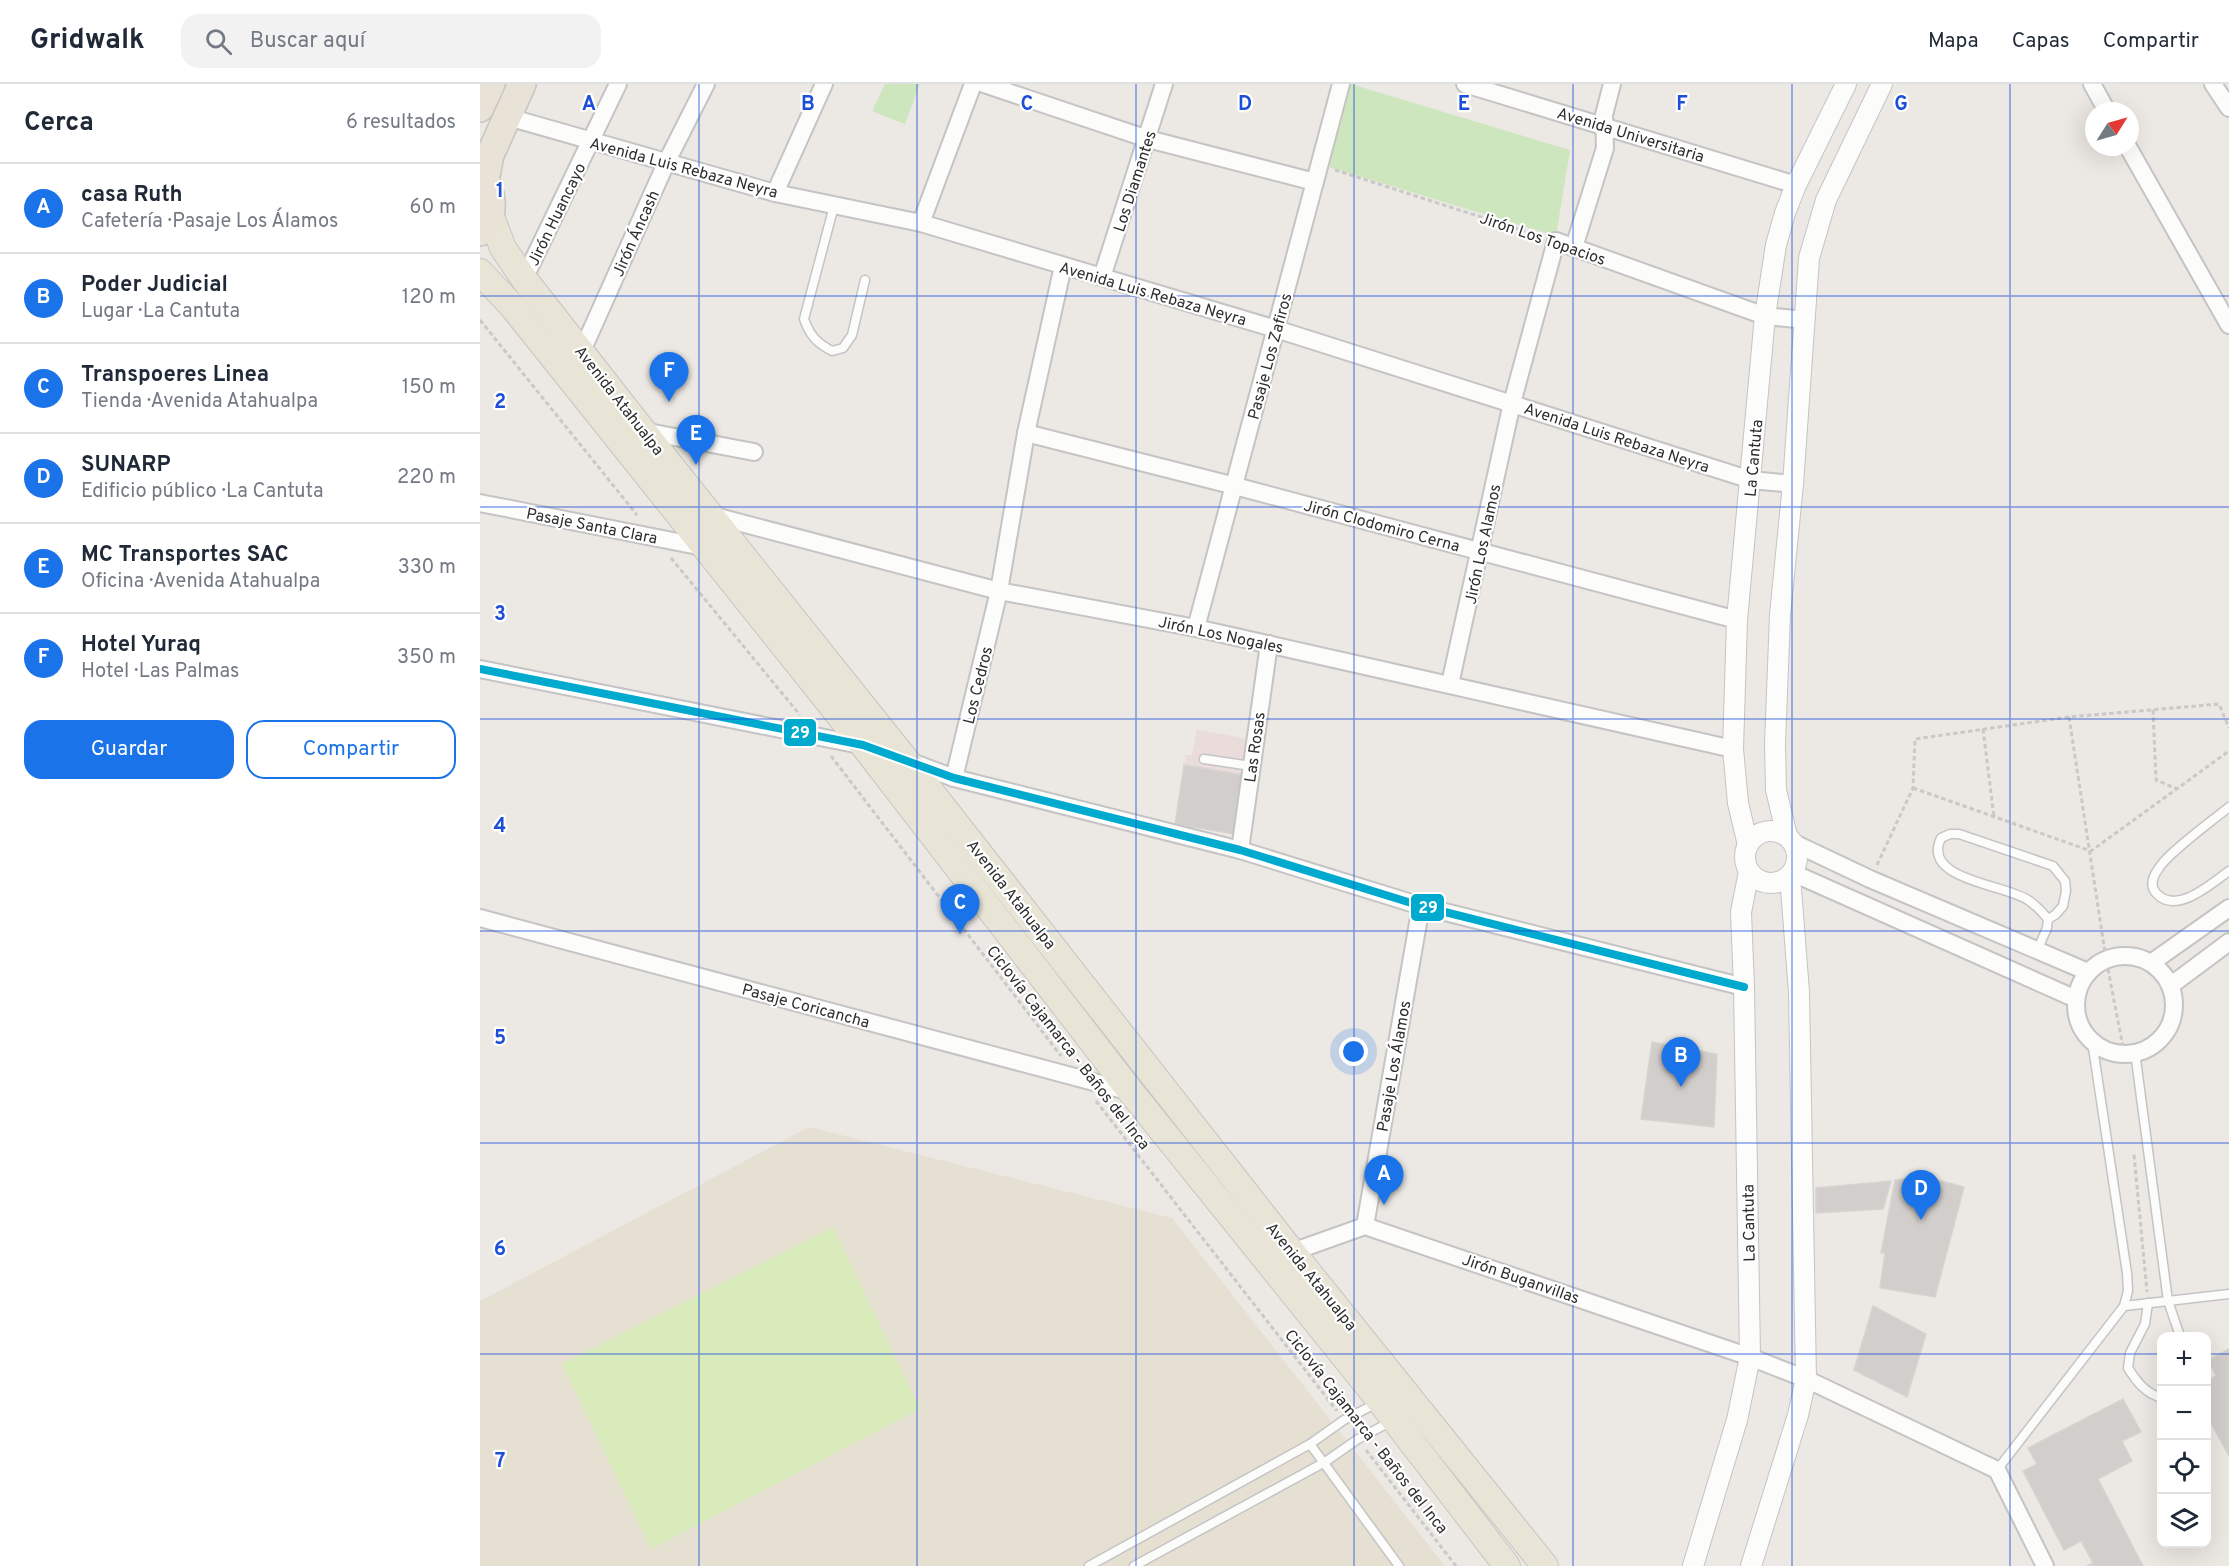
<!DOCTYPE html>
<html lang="es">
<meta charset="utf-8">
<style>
body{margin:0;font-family:Overpass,sans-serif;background:#f2f2f3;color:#1f2937}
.controls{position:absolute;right:18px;bottom:18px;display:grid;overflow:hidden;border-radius:12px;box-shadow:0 6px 24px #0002}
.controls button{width:54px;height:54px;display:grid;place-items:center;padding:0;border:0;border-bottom:2px solid #e0e1e3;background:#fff;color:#1f2937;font:30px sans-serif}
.compass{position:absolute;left:1605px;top:18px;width:54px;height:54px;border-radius:50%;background:#fff;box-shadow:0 6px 24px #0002;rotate:53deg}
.you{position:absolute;left:874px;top:968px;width:21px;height:21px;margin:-15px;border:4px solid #fff;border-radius:50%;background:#1a73e8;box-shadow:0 0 0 9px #1a73e833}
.badge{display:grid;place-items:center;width:39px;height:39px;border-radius:50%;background:#1a73e8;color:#fff;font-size:20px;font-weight:700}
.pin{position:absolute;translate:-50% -50px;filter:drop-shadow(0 2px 3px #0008)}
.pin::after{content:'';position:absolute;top:32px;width:21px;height:18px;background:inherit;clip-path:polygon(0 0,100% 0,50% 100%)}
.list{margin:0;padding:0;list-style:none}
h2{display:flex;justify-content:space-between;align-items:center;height:78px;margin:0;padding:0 24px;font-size:26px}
h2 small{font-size:20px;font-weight:400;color:#747a83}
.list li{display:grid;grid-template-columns:39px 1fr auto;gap:18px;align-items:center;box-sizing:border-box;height:90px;padding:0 24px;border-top:2px solid #e0e1e3}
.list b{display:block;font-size:22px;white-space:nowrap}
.list p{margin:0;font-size:20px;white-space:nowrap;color:#747a83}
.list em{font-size:20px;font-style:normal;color:#747a83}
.actions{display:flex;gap:12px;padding:18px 24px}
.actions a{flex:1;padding:14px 0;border:2px solid #1a73e8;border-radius:18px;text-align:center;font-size:21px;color:#1a73e8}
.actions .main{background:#1a73e8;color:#fff}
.icon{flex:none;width:33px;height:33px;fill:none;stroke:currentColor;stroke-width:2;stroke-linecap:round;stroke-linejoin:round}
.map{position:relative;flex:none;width:1749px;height:1482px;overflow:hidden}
header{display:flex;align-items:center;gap:36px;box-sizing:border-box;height:84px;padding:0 30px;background:#fff;border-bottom:2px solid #e0e1e3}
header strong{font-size:28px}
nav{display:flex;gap:33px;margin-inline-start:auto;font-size:21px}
.search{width:420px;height:54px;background:#f2f2f3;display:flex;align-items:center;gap:15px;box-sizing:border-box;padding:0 21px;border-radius:18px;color:#747a83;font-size:22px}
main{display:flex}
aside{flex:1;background:#fff}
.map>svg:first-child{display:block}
</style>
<header>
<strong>Gridwalk</strong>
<div class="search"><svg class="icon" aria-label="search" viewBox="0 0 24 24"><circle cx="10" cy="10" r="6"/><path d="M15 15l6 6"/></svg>Buscar aquí</div>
<nav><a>Mapa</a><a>Capas</a><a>Compartir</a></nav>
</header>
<main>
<aside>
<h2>Cerca<small>6 resultados</small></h2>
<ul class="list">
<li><span class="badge">A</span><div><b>casa Ruth</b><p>Cafetería · Pasaje Los Álamos</p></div><em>60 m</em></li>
<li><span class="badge">B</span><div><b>Poder Judicial</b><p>Lugar · La Cantuta</p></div><em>120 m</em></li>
<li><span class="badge">C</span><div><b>Transpoeres Linea</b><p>Tienda · Avenida Atahualpa</p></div><em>150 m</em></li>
<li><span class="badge">D</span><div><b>SUNARP</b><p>Edificio público · La Cantuta</p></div><em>220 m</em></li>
<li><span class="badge">E</span><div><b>MC Transportes SAC</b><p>Oficina · Avenida Atahualpa</p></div><em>330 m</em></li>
<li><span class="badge">F</span><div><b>Hotel Yuraq</b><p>Hotel · Las Palmas</p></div><em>350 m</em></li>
</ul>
<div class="actions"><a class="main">Guardar</a><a>Compartir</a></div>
</aside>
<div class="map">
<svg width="1749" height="1482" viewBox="0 0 1749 1482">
<rect width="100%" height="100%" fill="#ece8e4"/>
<polygon fill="#e6e0d3" points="329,1043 692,1134 965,1482 0,1482 0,1217"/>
<polygon fill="#e9dcdb" points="717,646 769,655 754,750 695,740 706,671 712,671"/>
<g fill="#cee6be">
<polygon points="405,0 440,0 425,40 392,27"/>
<polygon points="871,0 1090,66 1076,152 849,83"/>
</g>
<polygon fill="#d9eabb" points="353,1143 440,1325 171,1465 82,1280"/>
<g fill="#d1cecb" stroke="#d7d4d0" stroke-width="1.5">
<polygon points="704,681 763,691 754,750 695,740"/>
<polygon points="1172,958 1237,970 1234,1043 1161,1035"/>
<polygon points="1446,1093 1484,1103 1455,1213 1400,1204 1405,1169 1401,1169 1415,1096"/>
<polygon points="1411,1097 1403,1125 1336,1129 1336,1104"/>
<polygon points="1393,1222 1446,1250 1427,1313 1374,1286"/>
<polygon points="1749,1265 1749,1372 1726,1330 1726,1297 1736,1292 1728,1276"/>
<polygon points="1643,1315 1661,1348 1642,1357 1652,1377 1618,1395 1663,1482 1607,1482 1613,1479 1601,1457 1584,1466 1543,1387 1557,1380 1548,1364"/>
</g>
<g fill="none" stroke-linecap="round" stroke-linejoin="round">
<g stroke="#c5c4c5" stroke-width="11">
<g id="service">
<path d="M354 122 324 235C330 252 337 259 352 267L363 264 372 251 385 196"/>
<polyline points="724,675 771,682"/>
<path d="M1749 723C1732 737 1689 768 1679 784 1673 792 1669 801 1676 809 1696 832 1732 799 1749 787"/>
<path d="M1557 867 1567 844 1568 835C1562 828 1556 821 1548 816 1524 800 1441 796 1461 754L1470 750H1479L1573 782 1585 797 1586 807 1583 822 1575 831 1568 835"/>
<polyline points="1655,968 1688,1217 1749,1210"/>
<path d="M1668 1219 1665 1240 1650 1269 1648 1284C1657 1298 1665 1309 1682 1314"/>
<polyline points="1644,1222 1688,1217 1700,1252"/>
<polyline points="830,1360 919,1482"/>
<polyline points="1517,1386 1644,1222 1648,1207 1647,1189 1612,957"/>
<polyline points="609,1482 830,1360 864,1336 897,1319"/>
<polyline points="654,1482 845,1378 878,1355 912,1337"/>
</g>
</g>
<g stroke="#c5c4c5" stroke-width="20">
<g id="minor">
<polyline points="504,0 668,55 835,98"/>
<polyline points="985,0 1316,101"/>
<polyline points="1612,0 1627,27"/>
<polyline points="1733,0 1749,24"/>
<polyline points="28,33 295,109 441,139 796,245 1271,396 1313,400"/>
<polyline points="1648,63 1749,241"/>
<polyline points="295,109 344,0"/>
<polyline points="441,139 493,0"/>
<polyline points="1094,163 1125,64 1124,31 1132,0"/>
<polyline points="622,193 684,0"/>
<polyline points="44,195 138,0"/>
<polyline points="102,267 187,77 226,0"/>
<polyline points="163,347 274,368"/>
<polyline points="546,349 755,402 1257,536"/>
<polyline points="0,419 223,463"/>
<polyline points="231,431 519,507 716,544 1253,665"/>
<polyline points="716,544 861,0"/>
<polyline points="0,585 385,662"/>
<polyline points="970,600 1032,319 1076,157 1285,232 1325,236"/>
<polyline points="429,677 474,694 760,766 941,822 1264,903"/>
<polyline points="474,694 519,507 546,349 583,182"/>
<polyline points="1314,759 1390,795 1608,888"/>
<polyline points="760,766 789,560"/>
<polyline points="1313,789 1596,915"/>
<polyline points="0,834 651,1008"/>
<circle cx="1645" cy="921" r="49"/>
<polyline points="1671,879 1749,824"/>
<polyline points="1690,902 1749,858"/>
<polyline points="885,1142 941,822"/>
<polyline points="812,1168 885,1142 1270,1273 1326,1295 1517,1386 1565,1482"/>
</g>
</g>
<g stroke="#c5c4c5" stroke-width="22">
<g id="tertiary">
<circle cx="1291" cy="773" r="26"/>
<polyline points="1307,752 1296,706 1295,660 1300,531 1313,400 1329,174 1346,116 1402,0"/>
<polyline points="1268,761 1258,719 1253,665 1257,536 1285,232 1296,161 1305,129 1316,101 1366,0"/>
<polyline points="1213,1482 1257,1336 1270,1273 1264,903 1261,828 1269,788"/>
<polyline points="1271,1482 1318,1331 1326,1295 1319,908 1310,792"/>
</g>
</g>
<g stroke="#c6c5c4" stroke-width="28">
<g id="primary">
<polyline points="10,130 23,164 44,195 163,347 426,676 812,1168 1065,1482"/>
<polyline points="0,188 33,223 383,661 651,1008 900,1317 1027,1482"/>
</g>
</g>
<g stroke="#c6c5c4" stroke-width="30">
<g id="trunk">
<polyline points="0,24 11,0"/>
<path d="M0 90C14 108 16 131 0 148"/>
<polyline points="5,97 10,71 42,0"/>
</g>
</g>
<g stroke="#c9c9c8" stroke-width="3" stroke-dasharray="4.5 3" stroke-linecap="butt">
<polyline points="855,86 1060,152"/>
<polyline points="0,236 157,431"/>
<polyline points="191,474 320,631"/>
<polyline points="1673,626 1676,696 1697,705"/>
<polyline points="1589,633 1626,875 1643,963"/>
<polyline points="1503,645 1514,733"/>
<polyline points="351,672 581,972"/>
<polyline points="1433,704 1611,767 1749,667"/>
<polyline points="1397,781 1433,704 1435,655 1589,633 1739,620 1749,644"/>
<polyline points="616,1017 857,1327"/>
<polyline points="1654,1071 1667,1208"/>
<polyline points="886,1366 976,1482"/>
</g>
<use href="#service" stroke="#fcfcfb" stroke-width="8"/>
<use href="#minor" stroke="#fcfcfb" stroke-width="16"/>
<use href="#tertiary" stroke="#fcfcfb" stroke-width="20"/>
<use href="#primary" stroke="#e8e4d6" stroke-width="26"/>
<use href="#trunk" stroke="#e9e2d6" stroke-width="27"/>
<g stroke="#fff" stroke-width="12">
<polyline id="bus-1" points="0,585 383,661 474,694 760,766 941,822 1264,903"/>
</g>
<use href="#bus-1" stroke="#00a9ce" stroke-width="8"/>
</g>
<path fill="none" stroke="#1d4ed8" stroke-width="1.5" stroke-opacity="0.55" d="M219 0V1482M437 0V1482M656 0V1482M874 0V1482M1093 0V1482M1312 0V1482M1530 0V1482M0 212H1749M0 423H1749M0 635H1749M0 847H1749M0 1059H1749M0 1270H1682M1726 1270H1749"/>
<g text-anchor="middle" stroke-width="4.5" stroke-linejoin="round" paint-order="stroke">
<g font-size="16" fill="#2e2e2e" stroke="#fff">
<text transform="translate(1151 50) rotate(17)" y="6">Avenida Universitaria</text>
<text transform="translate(204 83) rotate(15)" y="6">Avenida Luis Rebaza Neyra</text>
<text transform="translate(654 97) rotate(-72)" y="6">Los Diamantes</text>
<text transform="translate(76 130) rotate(-64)" y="6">Jirón Huancayo</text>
<text transform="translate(155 149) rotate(-66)" y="6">Jirón Áncash</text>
<text transform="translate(1063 154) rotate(19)" y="6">Jirón Los Topacios</text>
<text transform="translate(673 209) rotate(16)" y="6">Avenida Luis Rebaza Neyra</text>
<text transform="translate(789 272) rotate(-75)" y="6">Pasaje Los Zafiros</text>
<text transform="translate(140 316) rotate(52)" y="6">Avenida Atahualpa</text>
<text transform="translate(1137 353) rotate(18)" y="6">Avenida Luis Rebaza Neyra</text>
<text transform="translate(1273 374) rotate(-85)" y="6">La Cantuta</text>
<text transform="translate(112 441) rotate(11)" y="6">Pasaje Santa Clara</text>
<text transform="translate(902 441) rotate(15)" y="6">Jirón Clodomiro Cerna</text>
<text transform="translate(1002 460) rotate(-78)" y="6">Jirón Los Alamos</text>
<text transform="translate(741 550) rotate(12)" y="6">Jirón Los Nogales</text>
<text transform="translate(497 601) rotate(-76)" y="6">Los Cedros</text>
<text transform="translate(774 663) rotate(-82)" y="6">Las Rosas</text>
<text transform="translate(532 810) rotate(52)" y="6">Avenida Atahualpa</text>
<text transform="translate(326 921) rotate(15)" y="6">Pasaje Coricancha</text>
<text transform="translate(589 963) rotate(52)" y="6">Ciclovía Cajamarca - Baños del Inca</text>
<text transform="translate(913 982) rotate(-80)" y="6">Pasaje Los Álamos</text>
<text transform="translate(1268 1139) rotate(-91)" y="6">La Cantuta</text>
<text transform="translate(832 1192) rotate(51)" y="6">Avenida Atahualpa</text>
<text transform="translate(1041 1194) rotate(19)" y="6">Jirón Buganvillas</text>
<text transform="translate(887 1347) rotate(52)" y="6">Ciclovía Cajamarca - Baños del Inca</text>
</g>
</g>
<g font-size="20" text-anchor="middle" font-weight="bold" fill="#1d4ed8" stroke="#fff" stroke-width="4.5" stroke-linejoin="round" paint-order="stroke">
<text x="109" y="26">A</text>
<text x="328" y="26">B</text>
<text x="547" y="26">C</text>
<text x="765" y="26">D</text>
<text x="984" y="26">E</text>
<text x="1202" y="26">F</text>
<text x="1421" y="26">G</text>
<text x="20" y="113">1</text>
<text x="20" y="324">2</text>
<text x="20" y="536">3</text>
<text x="20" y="748">4</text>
<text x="20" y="960">5</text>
<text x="20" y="1171">6</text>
<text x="20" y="1383">7</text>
</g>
<g stroke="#fff" stroke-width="2">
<rect x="303" y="634" width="34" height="29" rx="6" fill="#00a9ce"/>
<rect x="930" y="809" width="35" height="29" rx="6" fill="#00a9ce"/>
</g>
<g font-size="16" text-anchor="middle" font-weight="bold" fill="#fff">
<text x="320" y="654">29</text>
<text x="948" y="829">29</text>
</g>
</svg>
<div class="controls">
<button>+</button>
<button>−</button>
<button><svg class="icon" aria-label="locate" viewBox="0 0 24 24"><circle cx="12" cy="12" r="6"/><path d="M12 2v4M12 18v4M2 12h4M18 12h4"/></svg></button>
<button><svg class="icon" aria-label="layers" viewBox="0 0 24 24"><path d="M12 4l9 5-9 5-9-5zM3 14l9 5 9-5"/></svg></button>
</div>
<svg class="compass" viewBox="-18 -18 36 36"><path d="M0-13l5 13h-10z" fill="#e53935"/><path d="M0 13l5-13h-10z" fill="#747a83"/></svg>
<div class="you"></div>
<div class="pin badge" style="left:904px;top:1121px">A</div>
<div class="pin badge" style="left:1201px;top:1003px">B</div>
<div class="pin badge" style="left:480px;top:850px">C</div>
<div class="pin badge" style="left:1441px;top:1136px">D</div>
<div class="pin badge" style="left:216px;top:381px">E</div>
<div class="pin badge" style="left:189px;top:318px">F</div>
</div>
</main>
